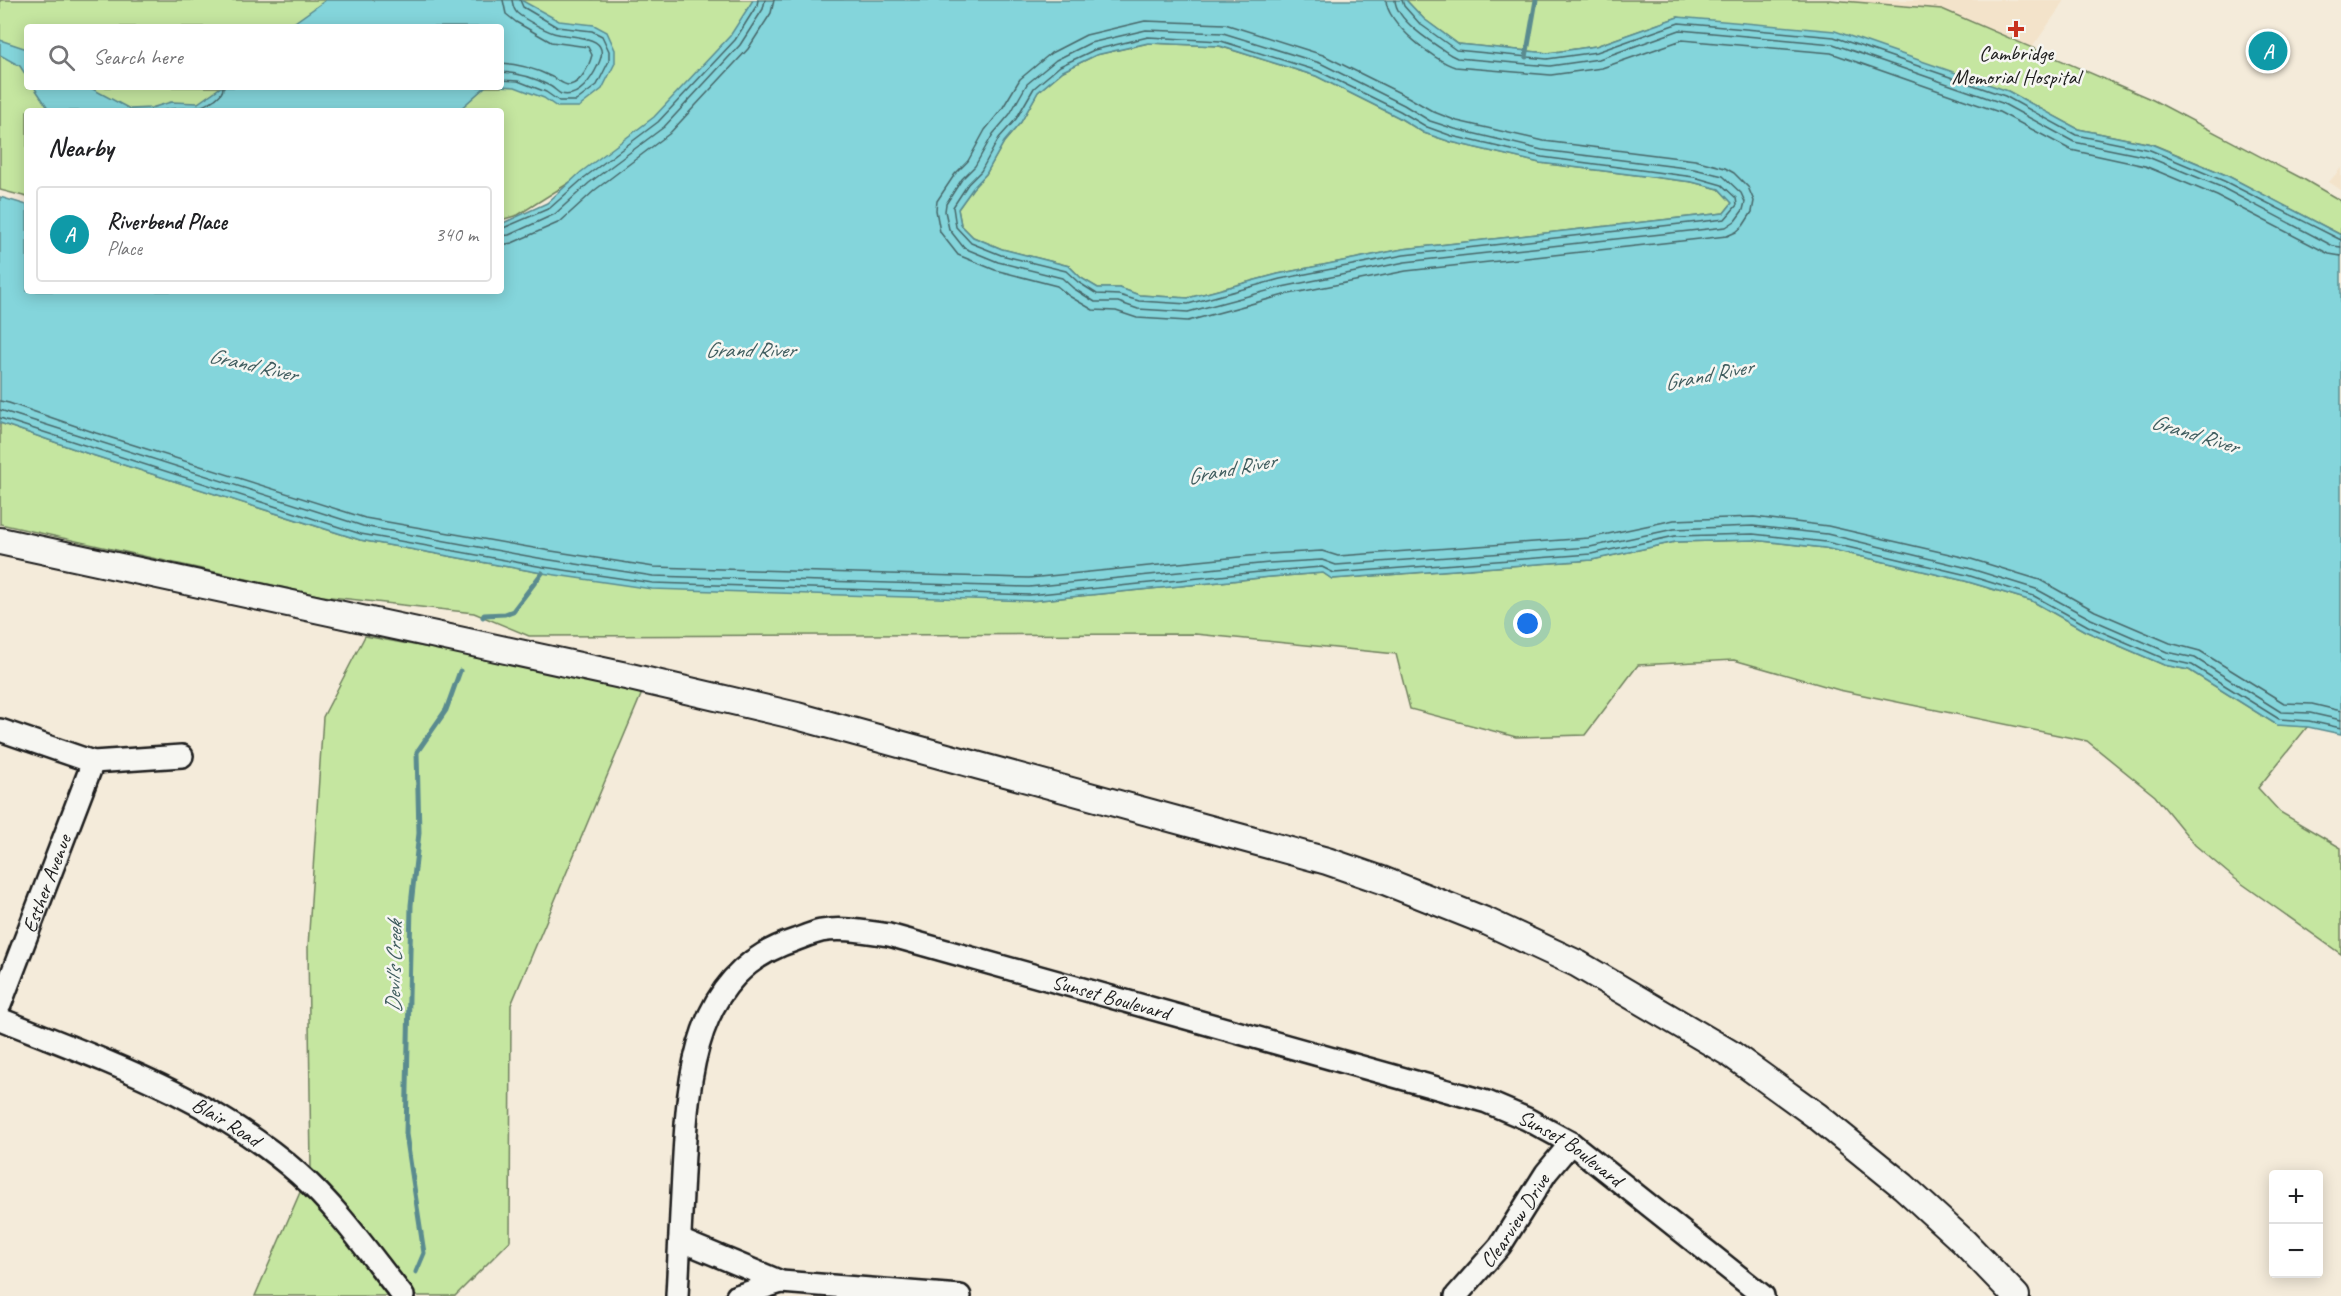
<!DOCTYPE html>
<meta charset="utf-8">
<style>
body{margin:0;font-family:Caveat,sans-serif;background:#f6f6f6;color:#202124}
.controls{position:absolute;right:18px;bottom:18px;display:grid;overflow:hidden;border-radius:6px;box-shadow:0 3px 15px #0003}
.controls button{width:54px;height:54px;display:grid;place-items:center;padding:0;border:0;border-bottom:2px solid #e0e0e0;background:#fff;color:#202124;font:30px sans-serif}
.you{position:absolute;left:1528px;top:624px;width:21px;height:21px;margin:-15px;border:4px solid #fff;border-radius:50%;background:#1a73e8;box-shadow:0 0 0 9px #1a73e833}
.badge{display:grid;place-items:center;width:39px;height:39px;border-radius:50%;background:#d93025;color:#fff;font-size:20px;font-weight:700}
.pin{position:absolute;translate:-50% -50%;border:3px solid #fff;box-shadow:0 2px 6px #0006}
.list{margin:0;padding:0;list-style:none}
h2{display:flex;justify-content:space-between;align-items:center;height:78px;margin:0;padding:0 24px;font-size:26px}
h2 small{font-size:20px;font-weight:400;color:#757577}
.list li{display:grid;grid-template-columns:39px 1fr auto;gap:18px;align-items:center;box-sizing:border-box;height:96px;margin:0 12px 12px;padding:0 12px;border:2px solid #e0e0e0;border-radius:6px}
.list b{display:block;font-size:22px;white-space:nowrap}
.list p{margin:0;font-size:20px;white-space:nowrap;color:#757577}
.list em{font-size:20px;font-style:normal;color:#757577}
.icon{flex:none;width:33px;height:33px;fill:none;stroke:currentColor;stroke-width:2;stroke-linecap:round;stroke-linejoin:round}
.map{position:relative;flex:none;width:2341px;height:1296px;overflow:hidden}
.search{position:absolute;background:#fff;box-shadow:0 3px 15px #0003;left:24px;top:24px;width:480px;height:66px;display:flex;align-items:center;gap:15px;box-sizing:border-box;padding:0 21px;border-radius:6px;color:#757577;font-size:22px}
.panel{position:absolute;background:#fff;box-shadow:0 3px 15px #0003;left:24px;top:108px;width:480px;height:186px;border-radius:6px}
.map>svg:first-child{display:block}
</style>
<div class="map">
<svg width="2341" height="1296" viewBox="0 0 2341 1296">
<rect width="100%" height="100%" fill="#f4ebda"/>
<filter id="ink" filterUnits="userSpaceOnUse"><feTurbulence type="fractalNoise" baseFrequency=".0167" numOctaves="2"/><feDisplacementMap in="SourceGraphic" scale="12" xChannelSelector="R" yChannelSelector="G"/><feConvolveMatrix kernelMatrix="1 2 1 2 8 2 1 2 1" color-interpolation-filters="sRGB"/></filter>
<g filter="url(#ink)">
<g fill="#f3e3ca">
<polygon points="1830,0 2065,0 2032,48 1942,9"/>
<polygon points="2341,168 2341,190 2329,182"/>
</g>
<g fill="#c5e6a0" stroke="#70815e" stroke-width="1.5" fill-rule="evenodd">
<path d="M0 0H842L683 111 518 215 501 220V111H27V197L0 190ZM27 27H501V87H27Z"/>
<polygon points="1406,0 1830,0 1942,9 2153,100 2305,180 2341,201 2341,235 2226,175 2152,144 2078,129 2008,91 1678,17 1596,46 1548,53 1458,44 1424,19"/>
<polygon points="1149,43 1219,46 1316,76 1398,117 1424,133 1451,142 1540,163 1692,182 1719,189 1732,203 1724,213 1403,249 1278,274 1188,298 1139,295 1120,288 1098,288 1081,278 1069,266 1002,249 973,237 961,225 958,209 973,188 986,174 1004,142 1021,122 1038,92 1063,71 1096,55"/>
<polygon points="0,423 89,454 360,540 542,573 1030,601 1270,577 1323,573 1332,579 1592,560 1675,542 1753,540 1825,548 1965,581 2032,601 2085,631 2164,665 2189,670 2277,725 2308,726 2258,788 2280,812 2341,848 2341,954 2234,878 2195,845 2155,796 2087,741 1839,690 1734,660 1638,665 1585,735 1516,737 1410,709 1396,654 1195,634 529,636 474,613 322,596 0,524"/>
<polygon points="365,636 644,688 511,1005 510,1241 455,1296 255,1296 311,1167 308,947 323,717"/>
</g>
<g fill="#84d5db" stroke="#5a8b8f" stroke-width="1.5" fill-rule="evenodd">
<polygon points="326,0 521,0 559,21 594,25 607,32 615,50 615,63 602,89 579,107 557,107 544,98 515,87 501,86 501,27 288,27"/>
<path d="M753 0H1406L1424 19 1458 44 1548 53 1596 46 1678 17 1835 31 2008 91 2078 129 2151 144 2226 175 2341 235V734L2308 727 2277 725 2189 670 2164 665 2085 631 2032 601 1965 581 1825 548 1753 540 1675 542 1592 560 1332 579 1323 573 1270 577 1030 601 652 589 542 573 360 540 89 454 0 423V197L27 205V291H501V224L547 203 581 172 654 117 730 36ZM1148 43 1220 46 1316 76 1398 117 1424 133 1451 142 1540 163 1692 182 1719 189 1732 203 1724 213 1403 249 1278 274 1188 298 1139 295 1120 288H1098L1081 278 1069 266 1002 249 973 237 961 225 958 209 973 188 986 174 1004 142 1021 122 1038 92 1063 71 1096 55Z"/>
<polygon points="0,40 27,49 27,77 20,66 0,55"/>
<polygon points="34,87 89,87 130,109 151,108 171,102 198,103 221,87 485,87 458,111 50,111"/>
</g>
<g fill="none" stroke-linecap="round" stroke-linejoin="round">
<g stroke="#466668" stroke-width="1.5">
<path d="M1386 0C1387 23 1434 61 1455 67L1551 75 1602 68 1682 40 1831 53 1999 112 2071 150 2145 166 2217 196 2329 254 2341 256"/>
<path d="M1395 0C1396 21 1434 44 1451 55L1457 58 1550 66 1599 59 1680 30 1833 44 2002 103 2074 142 2148 157 2221 187 2333 246 2341 247"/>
<polyline points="1402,0 1404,6 1420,24 1456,50 1547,59 1597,52 1679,23 1834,37 2005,96 2076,135 2150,150 2224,181 2341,240"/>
<polygon points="1145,21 1225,24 1323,55 1408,97 1434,112 1457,121 1544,141 1695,160 1725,168 1734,173 1748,187 1754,201 1752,212 1743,226 1736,232 1727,236 1406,271 1284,295 1188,321 1137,318 1116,311 1093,310 1069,296 1057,286 995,270 958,255 940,232 936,210 937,201 955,174 968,161 985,130 1002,109 1020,79 1051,53 1086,35"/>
<polygon points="1146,30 1223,33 1320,63 1404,105 1430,121 1455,129 1542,150 1694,169 1723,176 1741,193 1745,202 1743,210 1735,221 1726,227 1405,262 1282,287 1188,312 1138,309 1118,302 1095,302 1073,288 1062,278 998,262 964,248 949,229 945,211 946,204 962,179 975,166 993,134 1010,114 1027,84 1056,60 1090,43"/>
<polygon points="1148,37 1221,41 1318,71 1400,111 1427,127 1452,136 1542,157 1694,177 1722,185 1736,198 1737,205 1725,219 1404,255 1280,279 1188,304 1139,301 1119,295 1097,294 1078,282 1066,271 1001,255 971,243 956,227 953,207 968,184 981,171 999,138 1016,119 1034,88 1060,66 1094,50"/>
<path d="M501 63C519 64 536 69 552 77 558 79 563 86 570 85 582 82 589 66 592 55L588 47 551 42 516 22 506 14 503 0"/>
<path d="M501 72C518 73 535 78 550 86 554 88 557 92 561 94 579 99 592 78 598 65 613 35 576 38 558 34 549 33 524 19 517 13 513 9 513 5 512 0"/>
<polyline points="501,80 518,81 546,92 559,101 576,101 597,85 609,61 609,51 602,36 592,31 557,27 523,7 520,0"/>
<path d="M162 111C186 104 191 115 215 99 220 95 223 93 223 87"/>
<polyline points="501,229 550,208 585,177 658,122 735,40 757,5 758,0"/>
<polyline points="501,236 509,235 555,214 589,183 664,127 740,45 763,9 765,0"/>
<polyline points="501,245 512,243 560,222 595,190 669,134 748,49 771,13 774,0"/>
<polyline points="0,401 9,403 96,433 365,518 545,550 654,567 1029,578 1269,554 1322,551 1338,556 1589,538 1674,520 1754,517 1828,526 1971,559 2040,580 2095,611 2170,643 2200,651 2284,703 2312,704 2341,711"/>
<polyline points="0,410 363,526 544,559 653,576 1029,587 1269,563 1322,560 1336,565 1590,547 1674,529 1753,526 1827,534 1968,568 2036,589 2091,619 2167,652 2195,658 2281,712 2310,713 2341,720"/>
<polyline points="0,418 361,534 543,567 653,583 1029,595 1270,571 1322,567 1334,573 1591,554 1675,536 1753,534 1826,542 1967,575 2034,596 2088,626 2165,659 2192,665 2279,719 2309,721 2341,728"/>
</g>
<g stroke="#5a8b8f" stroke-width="5">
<polyline points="1526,57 1536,0"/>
<polyline points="483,617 484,615 505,614 513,611 542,573"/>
<polyline points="416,1272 424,1253 406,1134 411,905 419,833 417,752 446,710 460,671"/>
</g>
<g stroke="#1c1c1c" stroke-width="26">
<g id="minor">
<polyline points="0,730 93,762 182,756"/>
<path id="s1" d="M0 1005 93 762"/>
<path id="s2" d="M0 1019C105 1061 213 1098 299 1174 339 1209 370 1255 403 1296"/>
<polyline points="680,1240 781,1282 960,1296"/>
<path id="s3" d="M677 1296C679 1255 681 1214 683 1173 688 1081 691 973 795 940 803 937 812 933 821 931 843 927 867 932 889 935L1487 1102 1527 1119 1571 1143 1763 1296"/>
<polyline points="737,1296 781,1282"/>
<path id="s4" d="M1456 1296 1500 1246 1546 1173 1571 1143"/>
</g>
</g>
<g stroke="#1c1c1c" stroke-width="30">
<polyline id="major" points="0,541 626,676 797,716 1327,861 1382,880 1488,922 1578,964 1731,1054 1817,1116 1903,1186 1964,1242 2016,1296"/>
</g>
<use href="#minor" stroke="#f6f6f2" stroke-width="21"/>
<use href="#major" stroke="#f6f6f2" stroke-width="26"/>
</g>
</g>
<path fill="#c8321e" stroke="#f6f6f2" stroke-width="2" d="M2013 20h6v6h6v6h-6v6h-6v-6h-6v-6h6z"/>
<g text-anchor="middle" stroke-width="5" stroke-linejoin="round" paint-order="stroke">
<g font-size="21" fill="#1c1c1c" stroke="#f6f6f2">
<text x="2016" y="60">Cambridge<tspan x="2016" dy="24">Memorial Hospital</tspan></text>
</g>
<g font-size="21" fill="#1c1c1c" stroke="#f6f6f2">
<text dy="7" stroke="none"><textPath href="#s1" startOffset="130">Esther Avenue</textPath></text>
<text dy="7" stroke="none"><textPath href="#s3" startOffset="728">Sunset Boulevard</textPath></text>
<text dy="7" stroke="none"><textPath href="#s2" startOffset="249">Blair Road</textPath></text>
<text dy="7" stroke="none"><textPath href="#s3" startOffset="1214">Sunset Boulevard</textPath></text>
<text dy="7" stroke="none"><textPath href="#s4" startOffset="96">Clearview Drive</textPath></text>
</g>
<g font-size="22" font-style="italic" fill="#405d5f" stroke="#f6f6f2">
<text x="750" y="357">Grand River</text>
<text transform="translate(253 364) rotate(13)" y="8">Grand River</text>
<text transform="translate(1708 374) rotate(-11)" y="8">Grand River</text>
<text transform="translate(2195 433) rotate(17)" y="8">Grand River</text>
<text transform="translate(1231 468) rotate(-11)" y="8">Grand River</text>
<text transform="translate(393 967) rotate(-89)" y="8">Devil's Creek</text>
</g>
</g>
</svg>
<div class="controls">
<button>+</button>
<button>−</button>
</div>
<div class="you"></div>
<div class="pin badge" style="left:2268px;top:51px;background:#0f9aa8">A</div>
<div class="search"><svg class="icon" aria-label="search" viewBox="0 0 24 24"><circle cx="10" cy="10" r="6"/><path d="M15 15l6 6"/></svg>Search here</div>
<section class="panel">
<h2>Nearby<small></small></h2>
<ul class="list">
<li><span class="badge" style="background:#0f9aa8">A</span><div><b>Riverbend Place</b><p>Place</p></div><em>340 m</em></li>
</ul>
</section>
</div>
